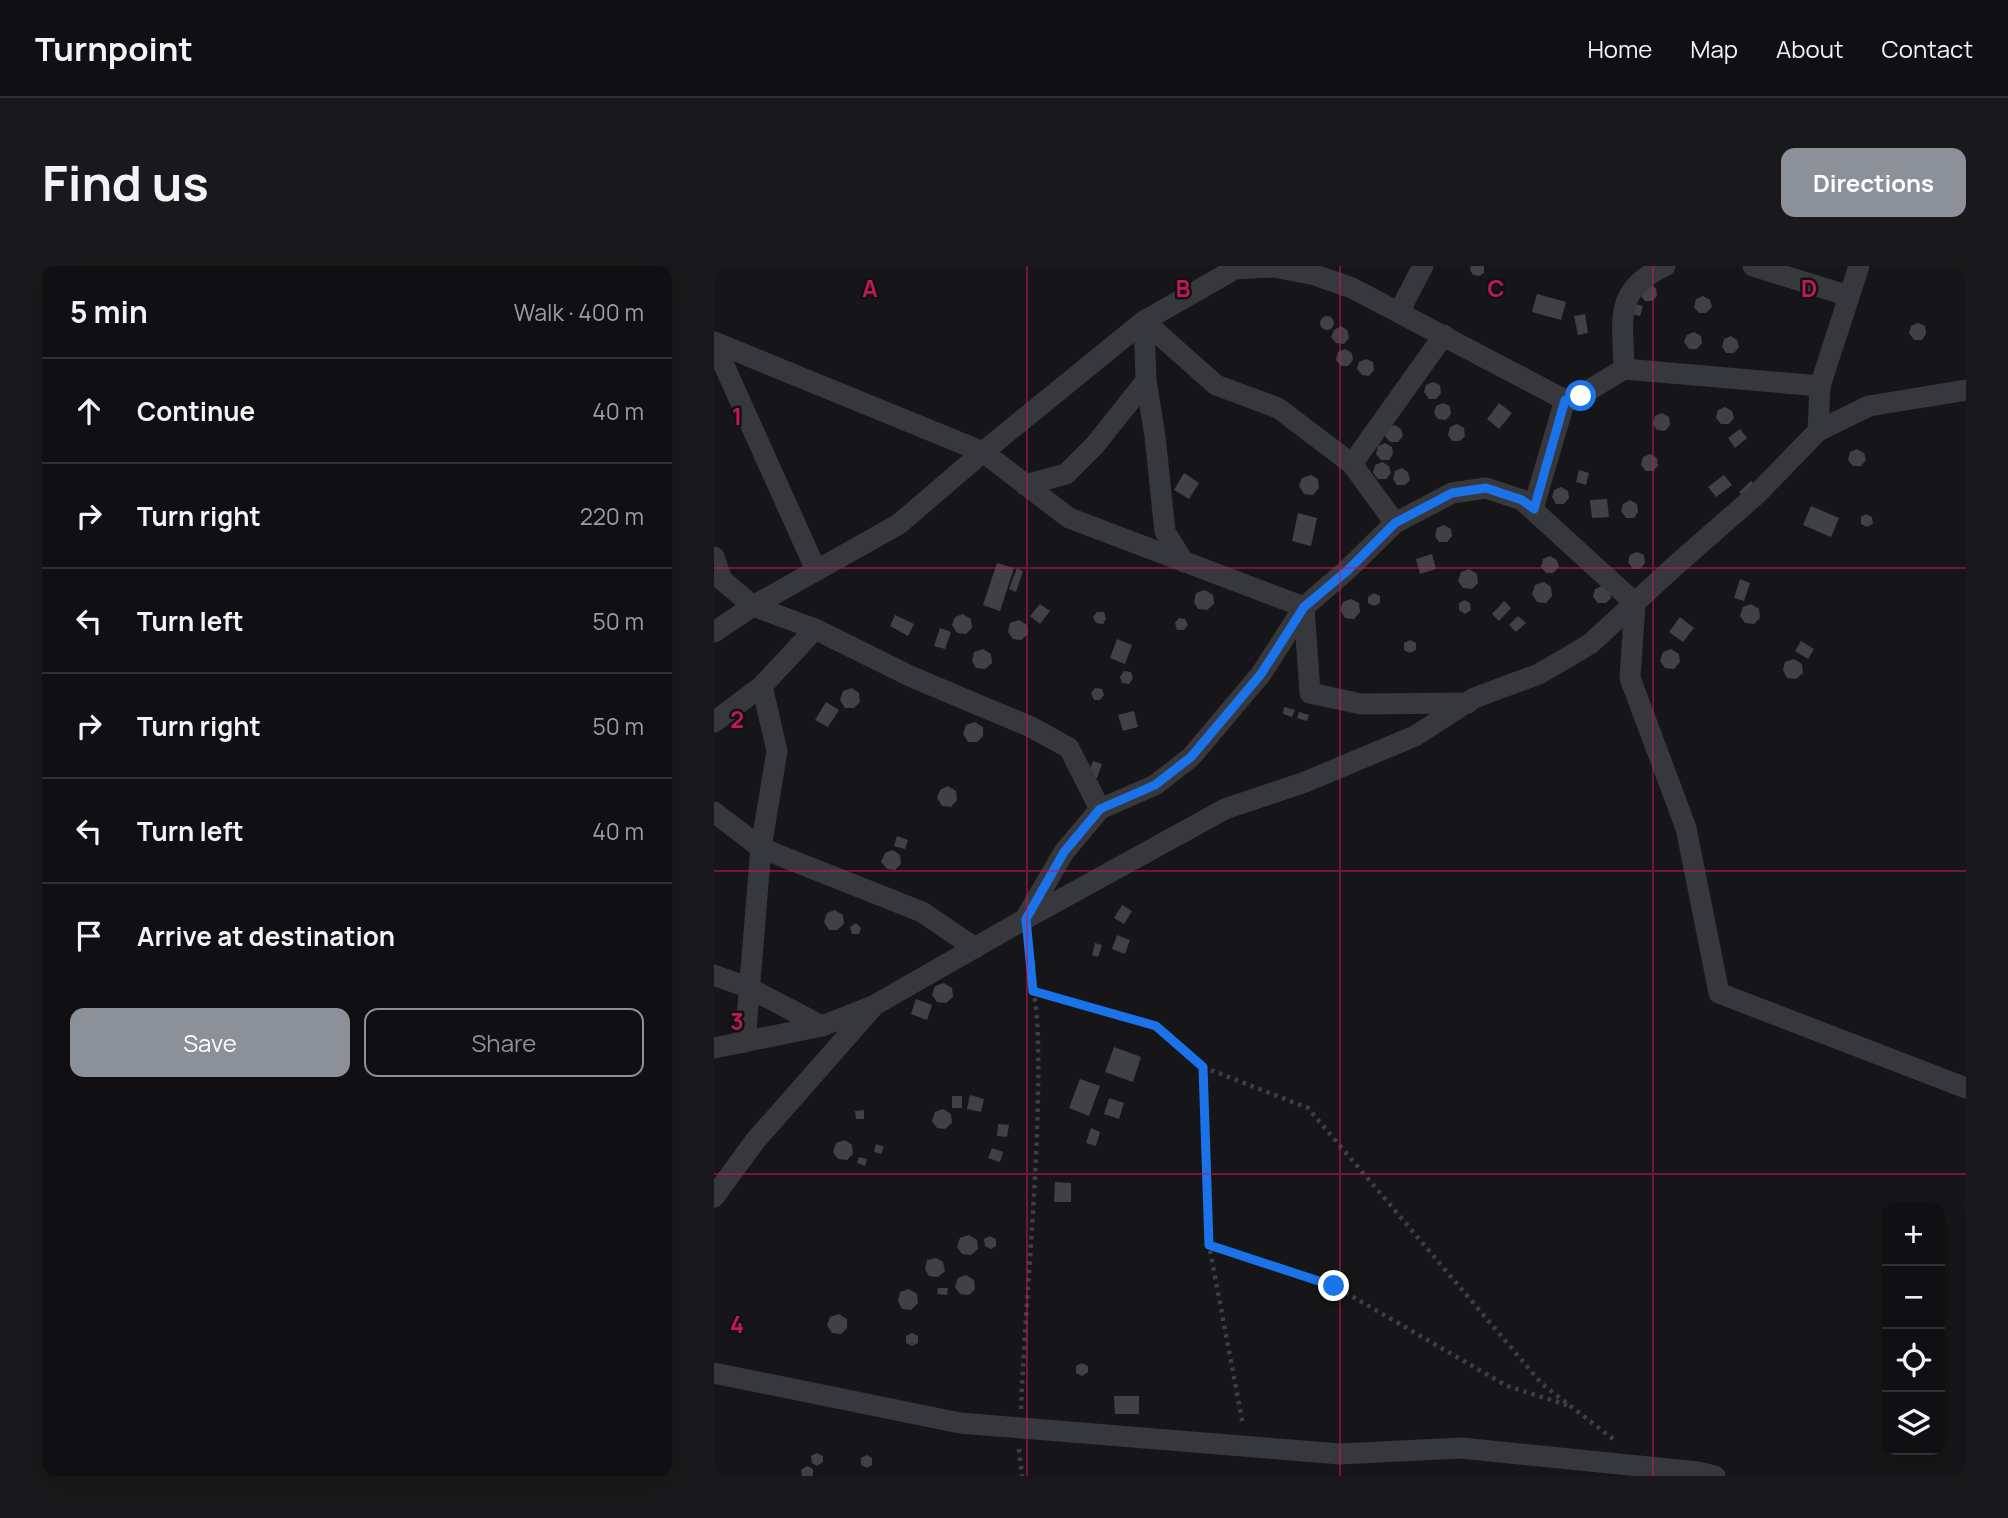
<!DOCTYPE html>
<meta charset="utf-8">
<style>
body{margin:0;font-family:Manrope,sans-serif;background:#19191b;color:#f1f3f6}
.controls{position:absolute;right:21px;bottom:21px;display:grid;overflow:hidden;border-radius:14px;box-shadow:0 7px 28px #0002}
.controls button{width:63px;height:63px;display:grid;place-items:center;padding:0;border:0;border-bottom:2px solid #303032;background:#101012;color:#f1f3f6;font:35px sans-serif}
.stop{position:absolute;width:21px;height:21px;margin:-16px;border:5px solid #1a73e8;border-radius:50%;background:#fff}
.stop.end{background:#1a73e8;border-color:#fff;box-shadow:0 2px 7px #0008}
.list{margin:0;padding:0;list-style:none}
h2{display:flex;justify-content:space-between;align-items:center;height:91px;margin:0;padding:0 28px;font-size:30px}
h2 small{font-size:23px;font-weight:400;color:#9c9d9f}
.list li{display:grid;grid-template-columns:46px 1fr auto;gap:21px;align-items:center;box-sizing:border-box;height:105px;padding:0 28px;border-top:2px solid #303032}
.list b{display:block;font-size:26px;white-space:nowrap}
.list em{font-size:23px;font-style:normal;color:#9c9d9f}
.actions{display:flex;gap:14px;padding:21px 28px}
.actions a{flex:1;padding:16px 0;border:2px solid #8c9099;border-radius:14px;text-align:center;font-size:24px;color:#8c9099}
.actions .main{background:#8c9099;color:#fff}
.icon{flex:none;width:38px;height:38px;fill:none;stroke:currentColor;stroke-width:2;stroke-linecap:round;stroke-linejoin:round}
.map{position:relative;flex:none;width:1252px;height:1210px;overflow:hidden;border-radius:14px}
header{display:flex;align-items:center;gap:42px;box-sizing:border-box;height:98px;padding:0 35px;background:#101012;border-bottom:2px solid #303032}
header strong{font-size:33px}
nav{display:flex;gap:38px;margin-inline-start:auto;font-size:24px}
.intro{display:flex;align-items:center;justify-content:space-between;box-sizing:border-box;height:168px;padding:0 42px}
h1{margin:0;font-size:49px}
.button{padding:18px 32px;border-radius:14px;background:#8c9099;color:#fff;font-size:24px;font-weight:700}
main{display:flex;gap:42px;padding:0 42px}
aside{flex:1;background:#101012;border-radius:14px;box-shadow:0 7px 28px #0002}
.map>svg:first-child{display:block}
</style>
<header>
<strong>Turnpoint</strong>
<nav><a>Home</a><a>Map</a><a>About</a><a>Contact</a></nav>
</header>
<div class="intro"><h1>Find us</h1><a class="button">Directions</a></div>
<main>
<aside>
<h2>5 min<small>Walk · 400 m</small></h2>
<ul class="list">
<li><svg class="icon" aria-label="ahead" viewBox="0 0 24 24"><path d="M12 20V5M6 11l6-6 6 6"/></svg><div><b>Continue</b></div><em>40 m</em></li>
<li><svg class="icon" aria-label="right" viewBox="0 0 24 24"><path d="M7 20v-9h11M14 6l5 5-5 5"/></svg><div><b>Turn right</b></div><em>220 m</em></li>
<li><svg class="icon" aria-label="left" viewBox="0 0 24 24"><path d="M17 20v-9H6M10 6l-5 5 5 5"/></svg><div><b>Turn left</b></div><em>50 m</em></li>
<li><svg class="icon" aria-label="right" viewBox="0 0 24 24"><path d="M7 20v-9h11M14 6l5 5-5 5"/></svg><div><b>Turn right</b></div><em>50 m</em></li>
<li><svg class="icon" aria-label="left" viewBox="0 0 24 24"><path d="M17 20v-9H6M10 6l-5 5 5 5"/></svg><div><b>Turn left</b></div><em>40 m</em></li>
<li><svg class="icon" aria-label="arrive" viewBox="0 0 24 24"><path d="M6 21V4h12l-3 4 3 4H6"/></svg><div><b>Arrive at destination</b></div></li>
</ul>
<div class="actions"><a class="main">Save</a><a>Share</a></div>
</aside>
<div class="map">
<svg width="1252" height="1210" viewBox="0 0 1252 1210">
<rect width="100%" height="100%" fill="#161618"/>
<g fill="#404145">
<polygon points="757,0 770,0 770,7 765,10 759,9 756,4"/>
<polygon points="935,18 942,22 943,30 938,35 931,35 926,29"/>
<polygon points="823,28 852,36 847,54 818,46"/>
<polygon points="989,30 996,34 998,41 992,47 985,47 980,41 982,33"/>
<polygon points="921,38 929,40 926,50 918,48"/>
<polygon points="871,48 874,67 864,69 860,50"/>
<circle cx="613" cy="57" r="7"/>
<polygon points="1204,57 1211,60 1212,68 1208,74 1200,74 1195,67 1197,60"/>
<polygon points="627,60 633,64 635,72 630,78 622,77 617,71 620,64"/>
<polygon points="980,66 987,70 988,77 983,83 975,83 970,76 973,69"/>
<polygon points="1017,70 1023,74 1025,81 1020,87 1012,87 1008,81 1010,73"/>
<polygon points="631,83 638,87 639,94 634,100 627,100 622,94 624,86"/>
<polygon points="652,93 659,96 660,104 655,110 648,109 643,103 645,96"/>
<polygon points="719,116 726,119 727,127 722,133 715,133 710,126 712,119"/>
<polygon points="729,137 736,140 737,148 732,154 724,153 720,147 722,140"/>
<polygon points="785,137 798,147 785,163 773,153"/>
<polygon points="1011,141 1018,145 1020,152 1015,158 1007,158 1002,152 1004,144"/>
<polygon points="948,147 955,151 956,159 951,165 943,164 939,158 941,150"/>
<polygon points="743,158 750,162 751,170 746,175 738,175 734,169 736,161"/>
<polygon points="681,159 687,163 689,170 684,176 676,176 671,170 673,162"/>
<polygon points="1026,163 1033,172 1021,182 1014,172"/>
<polygon points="671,177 678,181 679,188 675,194 667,194 662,188 664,180"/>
<polygon points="1143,183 1150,187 1152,194 1147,200 1139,200 1134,194 1136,186"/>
<polygon points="936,188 943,192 944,200 939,205 932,205 927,199 929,191"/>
<polygon points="668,196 675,200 677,207 672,213 664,213 659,207 661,199"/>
<polygon points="688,202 694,206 696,214 691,219 683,219 679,213 681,205"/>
<polygon points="865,204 875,207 872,219 862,216"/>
<polygon points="470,207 485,217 475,233 460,224"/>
<polygon points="597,209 604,213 605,222 599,229 590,228 585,220 588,212"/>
<polygon points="1010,209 1018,219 1002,231 994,221"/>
<polygon points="1037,215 1046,224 1034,236 1025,226"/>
<polygon points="847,221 854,225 855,232 850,238 842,238 838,231 840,224"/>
<polygon points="893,233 895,251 878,252 876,234"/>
<polygon points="916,234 923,238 924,246 920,252 912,252 907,245 909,238"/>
<polygon points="1097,240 1125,252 1117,271 1089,259"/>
<polygon points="584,247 603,252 597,280 578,275"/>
<polygon points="1152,248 1158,251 1159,258 1153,261 1147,258 1147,251"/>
<polygon points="730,259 737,263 738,270 733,276 725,276 721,270 723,262"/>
<polygon points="923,286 930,289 931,297 926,303 919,303 914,296 916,289"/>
<polygon points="718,288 722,303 706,308 702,293"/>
<polygon points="836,290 843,294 845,301 839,307 832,307 827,301 829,293"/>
<polygon points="283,297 300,302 286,345 269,339"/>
<polygon points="303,302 309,305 302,326 295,323"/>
<polygon points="755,303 763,308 764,317 758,323 749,322 744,315 747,306"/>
<polygon points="1026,313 1036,317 1030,335 1020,332"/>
<polygon points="830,316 837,321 838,330 832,337 823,336 818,328 821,319"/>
<polygon points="888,320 896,324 897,332 892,337 884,337 879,331 881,323"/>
<polygon points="491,324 499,329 500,338 493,344 484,343 480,336 482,327"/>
<polygon points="660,327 666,330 666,337 660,340 654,337 654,331"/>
<polygon points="637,333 645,337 646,346 640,353 631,352 626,344 629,336"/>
<polygon points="751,334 756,337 757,344 751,348 745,344 745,337"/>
<polygon points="790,335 797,342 785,355 778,348"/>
<polygon points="326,338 336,345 326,358 316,350"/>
<polygon points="1037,338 1045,343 1046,352 1040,358 1031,357 1026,350 1029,341"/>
<polygon points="383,346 390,346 392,353 389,358 382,357 379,351"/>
<polygon points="249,348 257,353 258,362 252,368 243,367 238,359 241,351"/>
<polygon points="181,349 200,358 194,370 176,360"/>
<polygon points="804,350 812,357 802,366 795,359"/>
<polygon points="966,351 980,362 969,376 955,366"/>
<polygon points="465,352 471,353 474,359 470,364 463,364 461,357"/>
<polygon points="305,354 313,359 314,368 307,374 299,373 294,366 296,357"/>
<polygon points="226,362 237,366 231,383 220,380"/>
<polygon points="403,373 418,379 411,398 396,392"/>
<polygon points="696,374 702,377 702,384 696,387 690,384 690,377"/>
<polygon points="1087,375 1100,383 1094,393 1081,385"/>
<polygon points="269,383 277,388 278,397 271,403 262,402 258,395 260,386"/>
<polygon points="957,383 965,388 966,396 960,403 951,402 946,395 949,386"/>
<polygon points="1080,393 1088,398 1089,407 1082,413 1073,412 1069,404 1071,396"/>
<polygon points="410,405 417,406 419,412 415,418 408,417 406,411"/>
<polygon points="138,422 145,427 146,436 140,442 131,442 126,434 129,425"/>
<polygon points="381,422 388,423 390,429 386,434 380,434 377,427"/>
<polygon points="112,436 125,444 114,461 101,454"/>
<polygon points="570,441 581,444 578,451 569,448"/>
<polygon points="420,445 424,461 409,465 404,449"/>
<polygon points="585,446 595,449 593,455 583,452"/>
<polygon points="261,456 269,461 269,470 263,476 254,476 249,468 252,459"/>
<polygon points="379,495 388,498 383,512 374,509"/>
<polygon points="234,520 242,525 243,534 237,541 228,540 223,532 226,524"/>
<polygon points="183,570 194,574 191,583 180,580"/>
<polygon points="179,584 186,589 187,598 181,604 173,603 167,596 171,587"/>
<polygon points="408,639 418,645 410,658 400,652"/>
<polygon points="121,644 129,649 130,658 123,664 115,664 110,656 113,647"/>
<polygon points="142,657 147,662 145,668 138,668 136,661"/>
<polygon points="403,669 416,674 411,688 398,683"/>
<polygon points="381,677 388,679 384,691 378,689"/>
<polygon points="230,717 238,722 239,731 232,737 223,736 218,729 221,720"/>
<polygon points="202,733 218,739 213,754 197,748"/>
<polygon points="400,781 427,791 419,816 391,806"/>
<polygon points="366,813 386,820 375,850 355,842"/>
<polygon points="256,829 270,833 267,846 253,843"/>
<rect x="238" y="830" width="10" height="12"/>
<polygon points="395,832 410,837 405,853 390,848"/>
<polygon points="229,843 237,848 238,857 231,863 223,862 218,855 221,846"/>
<polygon points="150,844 150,853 142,853 141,845"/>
<polygon points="284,858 295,859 293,871 283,870"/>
<polygon points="377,862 386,866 382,880 372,877"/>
<polygon points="131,874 138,879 139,888 133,894 124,893 119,886 122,877"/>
<polygon points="162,878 170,881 167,888 160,886"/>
<polygon points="278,882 289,886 286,896 274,892"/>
<polygon points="145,891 153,893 151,900 143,897"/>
<polygon points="341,916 357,917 357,936 340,936"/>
<polygon points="255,969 263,974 264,983 257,989 248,988 243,981 246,972"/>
<polygon points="276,970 282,973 282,980 277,983 271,980 270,973"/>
<polygon points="222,992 229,996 231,1005 224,1011 215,1010 211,1003 213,994"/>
<polygon points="252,1009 260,1014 261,1023 255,1029 246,1028 241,1021 244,1012"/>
<polygon points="224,1022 234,1022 233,1029 223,1028"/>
<polygon points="195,1023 203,1028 204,1037 197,1044 188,1043 184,1035 186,1026"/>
<polygon points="125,1048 133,1053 133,1062 127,1068 118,1067 113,1059 116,1051"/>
<polygon points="198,1067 204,1070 204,1077 198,1080 192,1077 192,1070"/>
<polygon points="368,1097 374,1100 374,1106 368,1110 362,1107 362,1100"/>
<polygon points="400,1130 425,1130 425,1148 401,1148"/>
<polygon points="103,1187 109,1190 109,1196 103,1200 98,1197 97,1190"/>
<polygon points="153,1189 158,1192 158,1199 153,1202 147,1199 147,1192"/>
<polygon points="93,1200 99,1203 99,1210 88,1210 87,1204"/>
</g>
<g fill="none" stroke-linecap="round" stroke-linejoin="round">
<g stroke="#3d3f44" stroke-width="4.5" stroke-dasharray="3.5 5" stroke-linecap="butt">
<polyline points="319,725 442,760 489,801 495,979 529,1159"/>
<polyline points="489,801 594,842 828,1118 903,1176"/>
<polyline points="495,979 620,1020 793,1120 853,1139"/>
<path d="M307 1143C312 1021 326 899 324 777 324 744 317 710 314 677"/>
<polyline points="305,1183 308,1210"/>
</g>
<g stroke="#37383d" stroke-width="21">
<polyline points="1039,0 1135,30"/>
<polyline points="685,46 709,0"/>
<polyline points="430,55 502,119 564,142 638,198 681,257"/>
<polyline points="0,76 269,186 355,252 590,341 596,427 647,438 754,437"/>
<polyline points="0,77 102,304"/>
<polyline points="910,103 1106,120"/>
<polyline points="432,115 441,170 451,266 470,296"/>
<polyline points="1104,165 1106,120 1145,0"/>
<polyline points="638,198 730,69"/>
<polyline points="311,219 352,208 381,179 432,115 430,55"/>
<path d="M819 243 851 134 867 129 910 103C909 53 899 24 951 0"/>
<polyline points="0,291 8,314 39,340 101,363 198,411 317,461 355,482 386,543"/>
<polyline points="0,366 39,340 185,258 269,186 430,55 521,3 560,1 601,9 638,22 851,134"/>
<polyline points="0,456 48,420"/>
<polyline points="0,546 47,582 208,646 261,682"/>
<polyline points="311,653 350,586 386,543 441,519 477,491 547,408 590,341 633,304 681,257 738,227 772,222 808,234 921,337 916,412 972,562 1005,727 1252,822"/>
<polyline points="0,709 35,722 108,760"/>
<polyline points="31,776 47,582 63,485 48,420 101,363"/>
<polyline points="0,782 108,760 159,740 311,653 511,543 591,516 701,470 760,432 825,408 876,378 962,299 1043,228 1104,165 1155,140 1252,124"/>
<polyline points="0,931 41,875 158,742"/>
<polyline points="0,1107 246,1157 626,1188 747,1182 984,1206 1001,1210"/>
</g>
</g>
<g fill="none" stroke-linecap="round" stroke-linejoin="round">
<polyline stroke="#1a73e8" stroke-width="9" points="620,1020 495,979 489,801 442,760 319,725 312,653 350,586 386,543 441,519 477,491 547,408 590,341 634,304 681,257 738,227 772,222 808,234 820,243 851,134 867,130"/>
</g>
<path fill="none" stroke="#c2185b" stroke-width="2" stroke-opacity="0.55" d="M313 0V1210M626 0V1210M939 0V1210M0 302H1252M0 605H1252M0 908H1252"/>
<g font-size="23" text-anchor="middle" font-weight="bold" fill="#c2185b" stroke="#111113" stroke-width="5" stroke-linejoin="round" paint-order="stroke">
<text x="156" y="31">A</text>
<text x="469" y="31">B</text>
<text x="782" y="31">C</text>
<text x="1095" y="31">D</text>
<text x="23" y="159">1</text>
<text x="23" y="462">2</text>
<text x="23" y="764">3</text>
<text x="23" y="1067">4</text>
</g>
</svg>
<div class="controls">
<button>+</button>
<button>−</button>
<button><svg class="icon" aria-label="locate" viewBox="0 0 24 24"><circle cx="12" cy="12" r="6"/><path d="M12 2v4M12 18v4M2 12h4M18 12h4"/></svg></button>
<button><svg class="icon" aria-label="layers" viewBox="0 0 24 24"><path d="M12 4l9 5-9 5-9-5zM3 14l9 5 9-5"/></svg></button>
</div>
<div class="stop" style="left:867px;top:130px"></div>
<div class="stop end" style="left:620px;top:1020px"></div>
</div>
</main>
